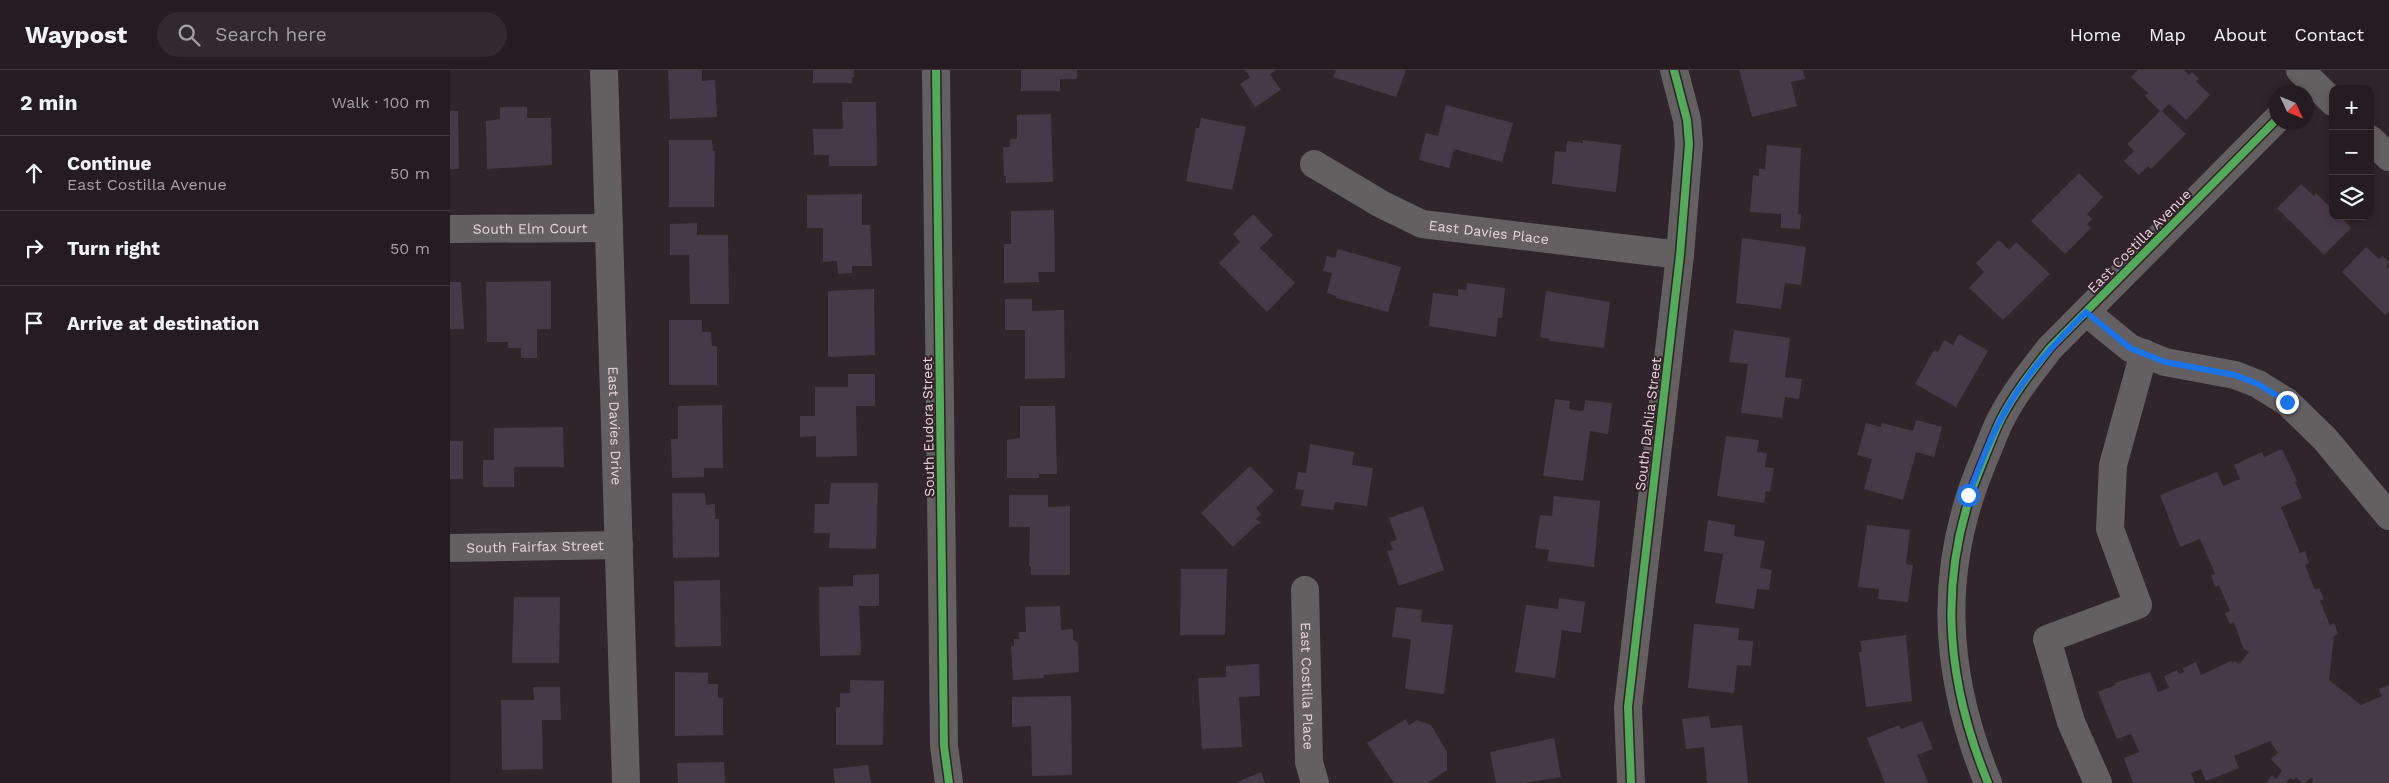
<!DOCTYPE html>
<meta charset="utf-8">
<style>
body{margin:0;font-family:"Work Sans",sans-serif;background:#30292d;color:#f1f3f6}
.controls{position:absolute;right:15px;top:15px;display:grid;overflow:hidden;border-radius:10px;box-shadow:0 2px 8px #0003}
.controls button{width:45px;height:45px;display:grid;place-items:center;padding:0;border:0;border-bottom:1px solid #413a3e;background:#241c20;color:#f1f3f6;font:25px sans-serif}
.compass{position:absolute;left:1819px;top:15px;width:45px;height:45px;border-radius:50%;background:#241c20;box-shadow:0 2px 8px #0003;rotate:134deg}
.stop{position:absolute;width:15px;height:15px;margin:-11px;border:4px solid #1a73e8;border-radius:50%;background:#fff}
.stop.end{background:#1a73e8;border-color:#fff;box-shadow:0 1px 5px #0008}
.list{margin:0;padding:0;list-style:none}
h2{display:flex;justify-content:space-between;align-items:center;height:65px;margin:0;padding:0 20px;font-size:21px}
h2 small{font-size:16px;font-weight:400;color:#a3a1a5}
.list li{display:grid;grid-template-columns:32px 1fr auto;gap:15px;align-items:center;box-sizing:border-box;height:75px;padding:0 20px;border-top:1px solid #413a3e}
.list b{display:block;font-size:19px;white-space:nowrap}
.list p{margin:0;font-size:16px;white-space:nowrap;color:#a3a1a5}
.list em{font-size:16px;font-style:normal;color:#a3a1a5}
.icon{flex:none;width:28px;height:28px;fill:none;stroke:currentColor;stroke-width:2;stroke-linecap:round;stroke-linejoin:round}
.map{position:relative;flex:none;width:1939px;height:713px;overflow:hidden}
header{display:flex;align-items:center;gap:30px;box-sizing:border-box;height:70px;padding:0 25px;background:#241c20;border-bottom:1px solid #413a3e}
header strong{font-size:24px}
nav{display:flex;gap:28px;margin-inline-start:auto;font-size:18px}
.search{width:350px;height:45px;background:#30292d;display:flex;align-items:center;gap:12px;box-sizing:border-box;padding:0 18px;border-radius:28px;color:#a3a1a5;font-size:19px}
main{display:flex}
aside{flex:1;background:#241c20}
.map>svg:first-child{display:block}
</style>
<header>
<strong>Waypost</strong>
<div class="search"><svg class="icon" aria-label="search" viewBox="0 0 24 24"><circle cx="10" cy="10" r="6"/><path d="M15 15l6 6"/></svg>Search here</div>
<nav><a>Home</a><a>Map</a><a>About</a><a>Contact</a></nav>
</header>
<main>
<aside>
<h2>2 min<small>Walk · 100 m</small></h2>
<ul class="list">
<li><svg class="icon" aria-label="ahead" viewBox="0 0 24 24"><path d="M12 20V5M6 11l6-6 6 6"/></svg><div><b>Continue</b><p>East Costilla Avenue</p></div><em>50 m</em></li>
<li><svg class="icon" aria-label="right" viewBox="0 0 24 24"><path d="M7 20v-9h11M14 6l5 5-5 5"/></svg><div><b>Turn right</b></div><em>50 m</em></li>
<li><svg class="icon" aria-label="arrive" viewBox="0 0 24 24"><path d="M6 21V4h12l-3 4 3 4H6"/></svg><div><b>Arrive at destination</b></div></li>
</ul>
</aside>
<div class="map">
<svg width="1939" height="713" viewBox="0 0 1939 713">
<rect width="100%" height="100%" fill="#30252a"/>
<g fill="#483949">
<polygon points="218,0 252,0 252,11 265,10 267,47 220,49"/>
<polygon points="363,0 404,0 404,7 402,7 402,13 363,13"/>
<polygon points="571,0 627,0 627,9 610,9 610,21 571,21"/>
<polygon points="795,0 826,0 820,4 831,20 805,37 790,14 800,7"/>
<polygon points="886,0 956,0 946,27 883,7"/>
<polygon points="1289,0 1353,0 1355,9 1341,12 1347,36 1302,47"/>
<polygon points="1688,0 1734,0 1739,5 1742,2 1749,9 1746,11 1760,25 1736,50 1719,34 1712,41 1736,64 1701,99 1698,96 1689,105 1674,91 1684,81 1677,74 1710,41 1695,26 1698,23 1681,7"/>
<polygon points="392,32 426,32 427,96 379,96 379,85 364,85 363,59 393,59"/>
<polygon points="996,35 1063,53 1052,92 1004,79 999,98 969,90 976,63 988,66"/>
<polygon points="50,37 77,37 77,48 101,48 102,95 37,99 36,51 50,49"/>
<polygon points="0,41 8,41 9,99 0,99"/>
<polygon points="601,44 603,112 556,113 556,106 554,106 553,77 560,77 560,69 567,69 567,45"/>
<polygon points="751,48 796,57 782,120 736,111 746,58 749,58"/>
<polygon points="219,70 262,70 263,81 265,81 264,137 219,137"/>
<polygon points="1133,70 1171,75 1166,122 1102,114 1105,81 1116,82 1117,71 1133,73"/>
<polygon points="1317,75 1351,78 1348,144 1351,144 1350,159 1331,158 1331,144 1300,142 1303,105 1309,106 1309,99 1315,99"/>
<polygon points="1629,103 1653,127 1637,144 1642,149 1637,154 1641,158 1615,184 1581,151"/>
<polygon points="1851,114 1864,126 1866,123 1883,140 1883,146 1890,146 1901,158 1874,185 1827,138"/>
<polygon points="412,124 412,155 420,155 422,196 402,196 402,203 388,204 387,191 373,192 373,158 357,158 357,125"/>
<polygon points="604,140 605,202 588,202 589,212 554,213 554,174 561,174 561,141"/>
<polygon points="803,144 823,165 810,178 845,213 817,242 769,193 790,172 783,164"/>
<polygon points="247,153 247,165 278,165 279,234 240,234 239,185 220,185 220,154"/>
<polygon points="1292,168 1356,177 1351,215 1335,213 1331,239 1286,233"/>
<polygon points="1549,170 1559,180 1566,172 1600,204 1553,250 1519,218 1534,202 1526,193"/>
<polygon points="1916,177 1929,189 1933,186 1939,192 1937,197 1939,199 1939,241 1935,245 1892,202"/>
<polygon points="888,179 951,197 938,242 886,228 886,226 877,223 882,203 873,201 877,186 885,188"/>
<polygon points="101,211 101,259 87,259 87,288 71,288 71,278 58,278 58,272 37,272 36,212"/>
<polygon points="0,212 11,212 14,259 0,259"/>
<polygon points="1017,213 1055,218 1052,248 1048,248 1046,267 979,256 983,223 1008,226 1008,219 1016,220"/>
<polygon points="424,219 425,285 378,287 378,221"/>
<polygon points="1096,221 1160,232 1154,278 1099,271 1100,269 1090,267"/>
<polygon points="555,229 582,229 582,241 614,240 615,308 575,309 575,260 555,260"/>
<polygon points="219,250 252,250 252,262 261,262 262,276 267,276 267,315 219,315"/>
<polygon points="1284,260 1340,268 1335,307 1352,309 1349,329 1335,327 1332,348 1291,343 1298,294 1279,292"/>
<polygon points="1509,264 1538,281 1506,337 1465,314 1484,280 1488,282 1494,270 1503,275"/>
<polygon points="398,304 425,304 425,336 406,336 407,386 366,387 366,366 350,367 350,346 365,346 365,317 398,317"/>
<polygon points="1105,329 1120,331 1119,339 1130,341 1134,340 1135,330 1162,333 1158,364 1140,361 1133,411 1093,406"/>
<polygon points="272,335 273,398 254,398 254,407 222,408 221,369 228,369 228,336"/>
<polygon points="570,336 605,336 607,404 589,404 589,408 557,408 557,370 570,368"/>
<polygon points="1466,350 1492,357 1484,387 1466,382 1453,430 1414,419 1422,389 1407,385 1416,353 1431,357 1432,353 1463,361"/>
<polygon points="113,357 114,397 64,397 64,417 33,417 33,390 44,390 44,358"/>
<polygon points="1276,366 1309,370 1307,382 1317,383 1315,397 1324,398 1320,422 1316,421 1314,433 1267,426"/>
<rect x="0" y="371" width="13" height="38"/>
<polygon points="860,374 904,382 902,395 923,398 917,436 885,432 883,440 851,436 854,420 845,419 848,402 856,403"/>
<polygon points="1832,379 1847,411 1845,412 1852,428 1831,437 1850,483 1855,481 1859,493 1855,495 1865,520 1869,518 1874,529 1870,531 1880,555 1884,553 1888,564 1884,566 1879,610 1911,635 1932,626 1929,619 1939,615 1939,713 1862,713 1863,709 1860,708 1855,713 1852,713 1846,707 1843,710 1840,708 1836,713 1816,713 1822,705 1826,709 1832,701 1821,689 1828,683 1820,671 1784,686 1789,698 1756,711 1751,699 1741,703 1745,713 1683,713 1674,688 1689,682 1681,664 1667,669 1648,622 1665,615 1664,613 1700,602 1708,622 1719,618 1714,606 1727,600 1729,604 1734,602 1733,598 1746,592 1751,605 1781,591 1782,593 1785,591 1789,594 1799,582 1793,578 1784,552 1780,554 1775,543 1780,541 1769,515 1765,517 1761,505 1765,504 1750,469 1730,477 1710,425 1767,402 1773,416 1790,409 1784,395 1812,382 1814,387"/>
<polygon points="800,396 824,421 806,438 811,444 806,449 811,453 806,455 783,477 751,443"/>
<polygon points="381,413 428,413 426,479 379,478 380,463 364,463 365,434 379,434"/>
<polygon points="222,423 255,423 256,435 265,434 265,449 269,449 269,487 223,488"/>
<polygon points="559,425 598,425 598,437 620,436 620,505 581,505 581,496 579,496 580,457 559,457"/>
<polygon points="1104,426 1150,431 1144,497 1097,491 1099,480 1085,478 1090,445 1102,446"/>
<polygon points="973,436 994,500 949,516 937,481 943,480 940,472 947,470 939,448"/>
<polygon points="1258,450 1285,455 1284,466 1315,471 1310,498 1322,500 1319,520 1307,519 1304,539 1265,533 1273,484 1254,481"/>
<polygon points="1417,455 1460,460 1456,494 1463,495 1458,532 1428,529 1429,519 1408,517"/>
<polygon points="731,499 777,499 775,565 730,565"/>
<polygon points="429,504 429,536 409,536 411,580 410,585 370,586 369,517 403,516 403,505"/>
<polygon points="270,510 271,576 225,577 224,511"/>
<polygon points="64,527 110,527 109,593 62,593"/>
<polygon points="1109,528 1135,532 1131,563 1112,560 1105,608 1065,602 1076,535 1108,539"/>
<polygon points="610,536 611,560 623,559 623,569 628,573 629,602 593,605 594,608 563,610 561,576 564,576 564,569 569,569 569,562 576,562 575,537"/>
<polygon points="946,537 972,540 971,552 1003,555 994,624 955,619 961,569 942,567"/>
<polygon points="1244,554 1289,558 1288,570 1303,571 1301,596 1287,595 1284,623 1238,618"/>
<polygon points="1456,565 1462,631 1416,637 1409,582 1412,582 1410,571"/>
<polygon points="809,594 810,626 789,627 792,677 752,679 748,608 776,607 776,596"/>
<polygon points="225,602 258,603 258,614 268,614 268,628 273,628 273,665 225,666"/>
<polygon points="400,610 434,611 433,675 386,675 386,637 390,637 390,623 400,623"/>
<polygon points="83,617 110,617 111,650 92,650 93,699 52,700 51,630 84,630"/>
<polygon points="621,626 622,705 582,706 581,656 562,657 562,627"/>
<polygon points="1259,646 1261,658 1292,655 1298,713 1257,713 1254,677 1236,679 1232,649"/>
<polygon points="956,649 959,655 967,650 981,655 997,682 997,700 977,713 944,713 917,673"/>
<polygon points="1472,651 1483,679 1467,685 1478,713 1435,713 1417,668 1449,655 1451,659"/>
<polygon points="1104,668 1111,707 1075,713 1046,713 1040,682"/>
<polygon points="274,692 275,713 228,713 227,693"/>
<polygon points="418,695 421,713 385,713 383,699"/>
<polygon points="811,702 815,713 785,713"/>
</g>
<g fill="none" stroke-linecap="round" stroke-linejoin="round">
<g stroke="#645f60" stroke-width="28">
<path id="s1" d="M154 0 176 713"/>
<polyline points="486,0 494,676 499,713"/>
<polyline points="1850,0 1883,32"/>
<polyline points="1920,69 1939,87"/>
<path id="s2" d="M864 94 931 134 972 154 1230 185"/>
<path id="s3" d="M0 159 159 158"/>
<polyline points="1636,242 1680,278 1715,292 1785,305 1808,314 1837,332 1875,369 1939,446"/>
<path id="s4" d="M0 478 169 475"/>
<path id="s5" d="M855 520 859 692 865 713"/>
<polyline points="1181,713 1178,637 1230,185 1239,74 1237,50 1224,0"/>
<path d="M1538 713C1493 603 1487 499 1534 389 1540 375 1545 360 1552 347 1565 322 1583 300 1600 278L1826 50"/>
<polyline points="1648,713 1621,652 1597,569 1688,535 1660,459 1663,395 1694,283"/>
</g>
<g stroke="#34212a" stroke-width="11">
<g id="cycleway">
<polyline points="486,0 494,676 499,713"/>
<polyline points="1181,713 1178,637 1230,185 1239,74 1237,50 1224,0"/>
<path d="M1538 713C1493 603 1487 499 1534 389 1540 375 1545 360 1552 347 1565 322 1583 300 1600 278L1826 50"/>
</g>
</g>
<use href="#cycleway" stroke="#51ab58" stroke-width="8"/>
</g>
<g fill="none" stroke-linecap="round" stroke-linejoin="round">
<path stroke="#1a73e8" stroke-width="6" d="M1518 425C1529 400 1538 372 1552 347 1573 307 1604 274 1636 242L1680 278 1715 292 1785 305 1808 314 1837 332"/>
</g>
<g text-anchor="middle" stroke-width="4" stroke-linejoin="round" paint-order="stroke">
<g font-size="14" fill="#e3d6dc" stroke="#34212a">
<text dy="5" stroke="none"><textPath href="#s3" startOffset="80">South Elm Court</textPath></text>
<text dy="5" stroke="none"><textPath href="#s2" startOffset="191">East Davies Place</textPath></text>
<text transform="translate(1689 171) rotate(-45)" y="5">East Costilla Avenue</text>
<text transform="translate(1198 354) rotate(-83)" y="5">South Dahlia Street</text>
<text dy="5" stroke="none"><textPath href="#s1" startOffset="356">East Davies Drive</textPath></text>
<text transform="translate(478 357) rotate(-91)" y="5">South Eudora Street</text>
<text dy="5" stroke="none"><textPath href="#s4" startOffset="85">South Fairfax Street</textPath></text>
<text dy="5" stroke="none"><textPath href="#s5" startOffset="96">East Costilla Place</textPath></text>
</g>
</g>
</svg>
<div class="controls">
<button>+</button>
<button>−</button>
<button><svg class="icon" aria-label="layers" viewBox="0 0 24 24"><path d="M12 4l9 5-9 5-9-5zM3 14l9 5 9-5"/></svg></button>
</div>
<svg class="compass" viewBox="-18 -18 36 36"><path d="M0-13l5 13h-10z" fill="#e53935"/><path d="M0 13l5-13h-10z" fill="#a3a1a5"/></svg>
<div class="stop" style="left:1518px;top:425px"></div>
<div class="stop end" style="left:1837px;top:332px"></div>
</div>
</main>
